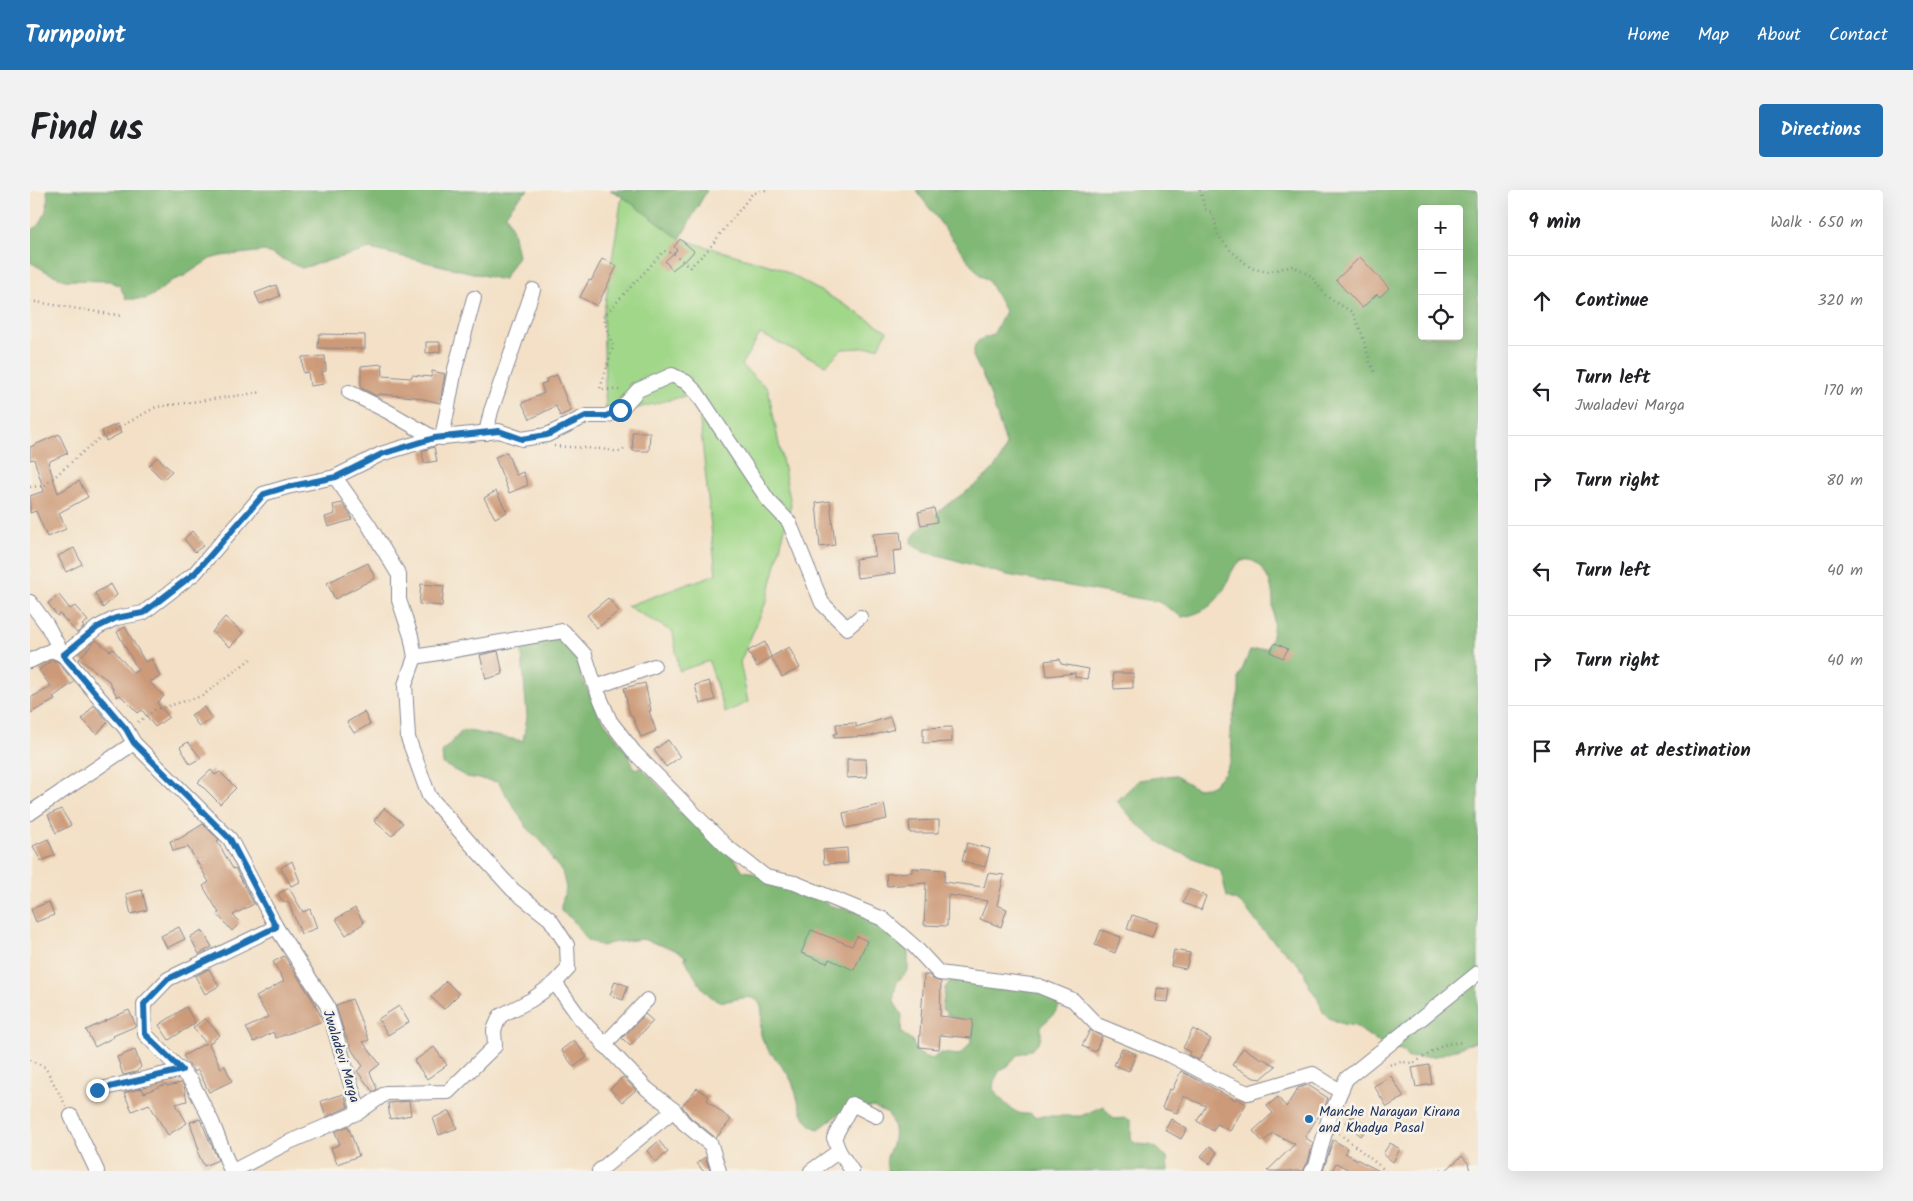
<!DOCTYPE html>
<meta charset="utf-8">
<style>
body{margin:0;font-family:Kalam,sans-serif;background:#f2f2f2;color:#202124}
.controls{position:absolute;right:15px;top:15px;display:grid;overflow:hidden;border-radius:5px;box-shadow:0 5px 20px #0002}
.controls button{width:45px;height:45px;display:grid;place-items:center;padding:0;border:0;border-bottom:1px solid #e0e0e0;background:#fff;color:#202124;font:25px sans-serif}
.stop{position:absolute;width:15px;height:15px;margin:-11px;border:4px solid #1f6fb2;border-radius:50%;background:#fff}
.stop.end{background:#1f6fb2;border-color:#fff;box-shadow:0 1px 5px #0008}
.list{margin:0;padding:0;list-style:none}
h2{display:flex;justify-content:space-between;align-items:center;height:65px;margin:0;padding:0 20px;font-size:21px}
h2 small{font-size:16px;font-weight:400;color:#757577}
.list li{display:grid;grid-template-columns:32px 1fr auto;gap:15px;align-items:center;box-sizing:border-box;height:90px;padding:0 20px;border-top:1px solid #e0e0e0}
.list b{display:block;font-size:19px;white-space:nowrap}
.list p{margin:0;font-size:16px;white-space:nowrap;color:#757577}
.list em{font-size:16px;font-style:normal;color:#757577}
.icon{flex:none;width:28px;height:28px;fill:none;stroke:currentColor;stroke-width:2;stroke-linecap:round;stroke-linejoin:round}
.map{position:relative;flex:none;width:1448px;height:981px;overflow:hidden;border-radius:5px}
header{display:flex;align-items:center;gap:30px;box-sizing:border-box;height:70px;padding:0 25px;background:#1f6fb2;color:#fff}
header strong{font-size:24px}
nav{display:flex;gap:28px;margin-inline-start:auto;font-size:18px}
.intro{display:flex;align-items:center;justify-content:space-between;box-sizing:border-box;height:120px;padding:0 30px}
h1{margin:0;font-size:35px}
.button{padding:12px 22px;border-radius:5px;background:#1f6fb2;color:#fff;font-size:18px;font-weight:700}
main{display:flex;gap:30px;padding:0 30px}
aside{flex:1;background:#fff;border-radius:5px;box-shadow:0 5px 20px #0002}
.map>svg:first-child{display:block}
</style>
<header>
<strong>Turnpoint</strong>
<nav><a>Home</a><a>Map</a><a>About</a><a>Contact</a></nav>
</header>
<div class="intro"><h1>Find us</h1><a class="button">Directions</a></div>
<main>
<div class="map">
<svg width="1448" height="981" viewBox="0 0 1448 981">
<rect width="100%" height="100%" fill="#f7f3e8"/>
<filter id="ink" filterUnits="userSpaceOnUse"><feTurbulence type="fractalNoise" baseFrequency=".02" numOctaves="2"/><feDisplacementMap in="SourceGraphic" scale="10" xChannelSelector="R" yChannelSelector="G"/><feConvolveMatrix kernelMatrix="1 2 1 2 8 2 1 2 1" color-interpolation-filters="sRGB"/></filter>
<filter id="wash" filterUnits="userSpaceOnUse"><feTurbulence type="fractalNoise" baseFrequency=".0096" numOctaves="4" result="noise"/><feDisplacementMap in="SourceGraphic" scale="20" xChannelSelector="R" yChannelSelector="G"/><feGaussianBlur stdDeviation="1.12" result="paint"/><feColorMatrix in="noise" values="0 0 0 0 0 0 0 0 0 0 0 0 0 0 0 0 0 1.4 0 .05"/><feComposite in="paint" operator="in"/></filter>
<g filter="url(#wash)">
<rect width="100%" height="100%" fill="#f3e0c6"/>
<polygon fill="#a0d788" stroke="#5e8373" points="592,6 650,49 749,78 810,112 857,141 849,157 812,159 796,175 730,144 711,175 738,199 761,314 737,410 710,472 718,512 695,523 679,471 649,481 643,442 597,416 686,384 667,203 576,226 573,127"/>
<g fill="#80b874" stroke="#4e7469" fill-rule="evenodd">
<path d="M17 0H498L487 10 476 24 483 41 488 66 473 90 340 59 272 78 235 61 191 66 180 69 154 86 141 91 128 102 116 109H96L90 96 80 91 35 90 19 83 0 72V41C15 34 19 15 17 0Z"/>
<polygon points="580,0 677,0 650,49 592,6"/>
<path d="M886 0H1448V851L1407 866 1378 868 1372 860 1365 859 1346 851 1325 836 1313 834 1299 828 1293 822 1288 809 1279 796 1274 782 1267 773 1234 742 1218 721 1209 712 1197 707 1191 681 1157 665 1142 660 1128 651 1106 633 1087 611 1109 590 1144 585 1166 598 1177 597 1184 594 1195 582 1201 569 1202 561 1200 540 1209 502V487L1220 461 1237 458C1245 444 1244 431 1243 416 1243 411 1243 406 1242 401 1240 388 1226 362 1210 372 1203 376 1201 384 1198 391 1188 413 1175 423 1152 427L1129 412 977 385 894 361 887 358 881 353C882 345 889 340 894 335 902 328 910 320 918 314 937 301 973 280 976 254L957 195 943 166 945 155 949 150 963 145 975 121 958 90 951 86 941 74ZM1392 19H1429V146H1392Z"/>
<path d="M531 447 534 453 545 459 552 474 550 484 569 525 596 561 605 579 611 577 644 612 649 623 654 622 705 669 713 681 720 682 767 704 778 707 783 706 801 716 835 723 878 759V781L867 792 864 803V812L872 825 871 843 882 850 886 861 893 866 902 869 911 863 929 865C941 855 946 847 939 832L918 825 912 819 915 798 921 790 1003 800 1032 811 1026 822 1011 836V847L1008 853 1000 860 987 865 978 876 970 880 964 891 963 899C971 909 986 929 1000 923L1005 927 1010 926H1051L1073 916 1084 929 1096 928 1101 931V946L1102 951 1107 954 1120 955 1128 959 1137 968 1138 981H858C850 958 876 955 858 924L843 917 810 923 789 939C771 936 768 906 762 892 755 875 738 865 732 848 728 838 734 827 731 817 725 798 700 814 690 811 673 807 662 781 654 767H657L643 759 612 749 581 753 572 756 557 750 542 729 531 721V716L536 698 532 681 523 671 518 660 512 652 498 639 468 592 437 587 413 574 412 562 433 540 493 551 497 527 491 452Z"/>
</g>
<g id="blocks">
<g fill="#cc9a78">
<polygon points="650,49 664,61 658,68 642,80 635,71 647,60 644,57"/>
<polygon points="1330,67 1359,98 1350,107 1347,104 1332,118 1306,90"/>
<polygon points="572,69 587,76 567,116 550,107 559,90 561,91"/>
<polygon points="246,95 250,106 230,114 225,103"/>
<polygon points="289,144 335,145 335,159 288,158"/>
<polygon points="396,152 410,152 410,162 396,163"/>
<polygon points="295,166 296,181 292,182 294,194 280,196 278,182 273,183 272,167"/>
<polygon points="352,174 353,186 381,188 382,185 401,187 402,181 415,184 410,213 385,207 349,204 347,206 331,198 331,176"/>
<polygon points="527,185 541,221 530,226 526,216 500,229 492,213 514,203 511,194 517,192 516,189"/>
<polygon points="87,234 91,243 76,251 72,241"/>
<polygon points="602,242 620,242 619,261 603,261"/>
<polygon points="29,244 38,263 18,272 28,303 49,291 58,307 29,323 36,339 17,347 6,321 0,323 0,306 14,301 4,269 0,270 0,257"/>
<polygon points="404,257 407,271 394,273 392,261"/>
<polygon points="477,262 486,285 493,282 498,295 479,303 465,267"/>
<polygon points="127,267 142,281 133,290 119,276"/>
<polygon points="466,301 477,322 465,328 454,308"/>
<polygon points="800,311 805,355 790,357 786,313"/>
<polygon points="312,313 320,324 322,330 298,337 295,327 305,324 303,315"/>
<polygon points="904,318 907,332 891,335 888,322"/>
<polygon points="162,341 174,355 165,362 154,349"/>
<polygon points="870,342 872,360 863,361 865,383 827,388 825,369 845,366 843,344"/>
<polygon points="44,358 52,374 36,382 28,366"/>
<polygon points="338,373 345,388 305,409 297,393"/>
<polygon points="81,394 87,405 73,418 65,403"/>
<polygon points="391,394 414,396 412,416 389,414"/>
<polygon points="29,405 40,419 45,416 58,431 52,435 54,437 47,443 30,424 27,426 18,413"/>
<polygon points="578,408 589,421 567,438 557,425"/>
<polygon points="195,427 213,443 200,457 182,442"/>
<polygon points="95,437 115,472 122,469 130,487 119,492 134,506 127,513 139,527 125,537 112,520 108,523 90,505 87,507 79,491 49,469 66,450 80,461 83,459 103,483 108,480 87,442"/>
<polygon points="735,452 741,467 727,477 718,461"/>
<polygon points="1245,453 1258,459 1253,468 1240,462"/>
<polygon points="759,457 770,478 752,487 741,467"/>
<polygon points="468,461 473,484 456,489 450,465"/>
<polygon points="1030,469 1031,474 1059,479 1057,489 1045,487 1045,483 1017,486 1015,471"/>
<polygon points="22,470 28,472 44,492 23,507 25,510 0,523 0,508 21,497 9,480"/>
<polygon points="1083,483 1103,483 1103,498 1084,499"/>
<polygon points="679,491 685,510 670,514 665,495"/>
<polygon points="615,493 621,521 619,521 626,541 611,547 602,525 600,525 594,498"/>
<polygon points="64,515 78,532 67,544 52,529"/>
<polygon points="174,517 182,529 169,537 161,525"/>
<polygon points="334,522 340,534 324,543 317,532"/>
<polygon points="860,527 864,539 841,546 804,548 804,544 807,543 806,534 826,533 826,537"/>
<polygon points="922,537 922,552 893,553 893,538"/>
<polygon points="638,550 650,567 636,577 624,560"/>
<polygon points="158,552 171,568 160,574 150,557"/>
<polygon points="817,569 836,569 837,587 817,588"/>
<polygon points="181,580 185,585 190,582 206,598 190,614 168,592"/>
<polygon points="854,614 857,629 816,638 813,623"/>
<polygon points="354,618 373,633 362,646 344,631"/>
<polygon points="31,619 41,635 26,643 18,625"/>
<polygon points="909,630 909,643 880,643 879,631"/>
<polygon points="173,634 189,650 187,651 203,679 205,678 224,714 203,725 210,733 202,741 187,724 189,723 173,696 179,692 158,657 143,661 140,651 149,649"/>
<polygon points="18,649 25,665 11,671 3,656"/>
<polygon points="937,653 960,659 955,677 932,671"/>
<polygon points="817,658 818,673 794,674 793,660"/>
<polygon points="262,671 270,692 261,696 251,678"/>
<polygon points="882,678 915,680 914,692 954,697 958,683 974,685 967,715 977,719 971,737 950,729 957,711 918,705 917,736 894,735 896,693 857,696 856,684 882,682"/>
<polygon points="259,698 273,722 280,719 287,738 271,744 258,711 254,713 248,704"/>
<polygon points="1159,699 1176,706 1171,720 1153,713"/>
<polygon points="112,700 117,720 101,724 96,704"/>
<polygon points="19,712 24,725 6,732 1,719"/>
<polygon points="325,718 334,733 316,745 306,729"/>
<polygon points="1102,725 1127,733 1122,747 1097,739"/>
<polygon points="149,737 155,749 137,758 131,746"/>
<polygon points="172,740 182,757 169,764 160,747"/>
<polygon points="781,740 822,756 827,746 837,751 824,780 799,769 797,773 771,763"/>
<polygon points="1071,740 1091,747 1085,763 1065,755"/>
<polygon points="1144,760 1160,763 1156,779 1141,776"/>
<polygon points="254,766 284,812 293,831 246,848 243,842 224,852 216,838 238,827 226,807 254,791 243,772"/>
<polygon points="179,779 189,796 175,804 165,786"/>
<polygon points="894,785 899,785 903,789 911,792 910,826 943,830 941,848 910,845 909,859 889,857"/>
<polygon points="416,791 429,804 414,819 401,807"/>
<polygon points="585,791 598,796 593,810 580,805"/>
<polygon points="1126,798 1140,799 1138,812 1125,811"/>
<polygon points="322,809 339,850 333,852 350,874 340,882 347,899 343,902 327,881 333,876 323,862 314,842 306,815"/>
<polygon points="369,816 379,832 358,845 348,829"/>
<polygon points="156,817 165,833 139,850 129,835"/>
<polygon points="99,820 106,836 83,846 84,847 65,857 56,840"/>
<polygon points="615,824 623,831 600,856 592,848"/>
<polygon points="175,828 190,845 179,854 191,878 195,876 202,891 179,902 168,880 164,882 153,866 176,853 163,838"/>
<polygon points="1163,839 1181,849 1169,870 1158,865 1160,862 1153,858"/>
<polygon points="1060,840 1072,847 1065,862 1052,856"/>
<polygon points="544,850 557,867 544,877 531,860"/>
<polygon points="404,857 417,875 397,889 384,871"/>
<polygon points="1092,858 1106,864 1099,881 1084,875"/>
<polygon points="1213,858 1232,869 1232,868 1246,876 1231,889 1224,888 1202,875"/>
<polygon points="105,860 111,877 106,882 93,885 87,867"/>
<polygon points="1399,875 1402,894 1386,897 1382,878"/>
<polygon points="1151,881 1205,910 1206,908 1216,914 1200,941 1187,934 1183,941 1167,931 1176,916 1153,906 1147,923 1132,918 1139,899 1142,900"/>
<polygon points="1361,886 1374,907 1357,917 1344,896"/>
<polygon points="593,887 606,900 592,912 580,899"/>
<polygon points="151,893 154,896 157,911 146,914 157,933 138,945 119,914 102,921 94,903 112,898 114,903 136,894 137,896"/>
<polygon points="1278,895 1298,908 1294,918 1275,947 1283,953 1278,972 1273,981 1237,981 1265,954 1243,943 1233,952 1223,941 1243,923 1237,916 1248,907 1256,917 1268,898"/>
<polygon points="667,898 679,907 677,910 701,930 686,948 660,927 652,916"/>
<polygon points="314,904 318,917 296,927 291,911"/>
<polygon points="379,911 381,925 360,929 358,913"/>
<polygon points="420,921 427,938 409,945 403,928"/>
<polygon points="1323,925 1337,938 1331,946 1316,933"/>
<polygon points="170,929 188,970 174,976 167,961 169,960 160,932"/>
<polygon points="1141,929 1157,939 1151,949 1135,940"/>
<polygon points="318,936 329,966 307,974 301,958 310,954 305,942"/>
<polygon points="1303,950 1317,958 1315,963 1349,981 1321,981 1306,973 1302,981 1293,981"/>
<polygon points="629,951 638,962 626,972 617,961"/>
<polygon points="1360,953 1370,959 1363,972 1353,964"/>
<polygon points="1180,956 1187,962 1180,974 1171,966"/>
<polygon points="1432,966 1438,973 1440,981 1415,981"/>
<polygon points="675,967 676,969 680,981 673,981 667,973"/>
</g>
</g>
</g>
<g filter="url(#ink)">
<use href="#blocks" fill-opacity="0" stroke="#878892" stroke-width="1"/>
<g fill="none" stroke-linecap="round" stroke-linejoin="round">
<g stroke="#878892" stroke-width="16">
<g id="minor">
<polyline points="319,202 357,221 404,248"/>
<polyline points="456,243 461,221 503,100"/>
<polyline points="412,248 425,179 444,108"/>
<polyline points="305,287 338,334 369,385 369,410 381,446 385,467 375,495 378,548 399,606 440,653 483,700 520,729 537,755 538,779 525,793 550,828 591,872 617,899 644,920 654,933 681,955 689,981"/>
<polyline points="0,412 17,435 33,465 96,539 104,553 200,649 246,737 297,815 329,922 257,953 203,981"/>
<polyline points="385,467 533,441 555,465 565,496 580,531 604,562 696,656 736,687 765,693 853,729 884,756 909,783 1009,796 1043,810 1067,835 1140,865 1188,890 1218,903 1283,884 1310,901"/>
<polyline points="0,471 22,460 33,465 68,437 86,428 113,423 165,383 233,304 257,297 305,287 351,264 404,248 469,241 492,249 517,245 556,226 576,226 590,220 608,200 642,185 656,192 667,203 738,310 759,332 792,413 817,438 830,427"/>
<polyline points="566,497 624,476"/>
<polyline points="0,623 104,553"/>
<polyline points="574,855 617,810"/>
<polyline points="67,900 152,880"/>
<polyline points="329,922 356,903 418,902 465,856 464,840 470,826 501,810 525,793"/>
<polyline points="41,926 67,981"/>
<polyline points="809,961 804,948 822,914 846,926"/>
<polyline points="201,981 182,932 161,891 115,844 114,814 138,789 246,737"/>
<polyline points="569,981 644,920"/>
<polyline points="781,981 809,961 822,981"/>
<polyline points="1282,981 1286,976 1298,931 1316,889 1448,783"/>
</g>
</g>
<g stroke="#878892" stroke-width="2.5" stroke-dasharray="1 4" stroke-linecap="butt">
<polyline points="1170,0 1175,19 1183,23 1188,45 1199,59 1221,78 1237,82 1263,76 1281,86 1297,107 1322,122 1331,141 1340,172 1346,185"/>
<polyline points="0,111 92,126"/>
<polyline points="589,200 570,199 583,157 573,127 634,61 643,63 660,77 677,61 722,4 736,0"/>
<polyline points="524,256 571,259 590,262 596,258"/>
<polyline points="0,297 14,296 67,250 126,217 233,202"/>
<polyline points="108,532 125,520 172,506 222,468"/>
<polyline points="0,870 15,877 36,916"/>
<polyline points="1355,876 1371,872 1384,873 1416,854 1434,852"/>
<polyline points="1309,943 1356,981"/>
<polyline points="1401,981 1415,979"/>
</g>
<use href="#minor" stroke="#fff" stroke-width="14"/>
</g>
</g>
<g fill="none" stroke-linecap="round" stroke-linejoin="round" filter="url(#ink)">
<polyline stroke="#1f6fb2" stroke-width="6" points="67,900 152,880 115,844 114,814 138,789 246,737 200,649 104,553 96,539 33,465 68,437 86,428 113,423 165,383 234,304 257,297 306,287 352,264 404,248 469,241 492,249 517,245 556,226 576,226 590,220"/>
</g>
<circle fill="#1f6fb2" stroke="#f7f3e8" stroke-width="2" cx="1279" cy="929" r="5"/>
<g text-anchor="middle" stroke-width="5" stroke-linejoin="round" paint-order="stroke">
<g font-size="14" fill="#1b2f5e" stroke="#f7f3e8">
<text transform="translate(312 866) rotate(73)" y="5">Jwaladevi Marga</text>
</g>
<g font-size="14" fill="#1b2f5e" stroke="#f7f3e8" text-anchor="start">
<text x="1289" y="926">Manche Narayan Kirana<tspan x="1289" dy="16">and Khadya Pasal</tspan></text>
</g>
</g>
</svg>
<div class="controls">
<button>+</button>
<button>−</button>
<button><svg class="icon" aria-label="locate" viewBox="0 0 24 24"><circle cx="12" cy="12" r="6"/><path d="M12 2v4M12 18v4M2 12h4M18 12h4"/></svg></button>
</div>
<div class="stop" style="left:590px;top:220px"></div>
<div class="stop end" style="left:67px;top:900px"></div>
</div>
<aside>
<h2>9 min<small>Walk · 650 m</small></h2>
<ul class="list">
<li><svg class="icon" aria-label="ahead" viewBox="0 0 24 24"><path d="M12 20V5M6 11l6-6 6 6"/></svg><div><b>Continue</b></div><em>320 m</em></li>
<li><svg class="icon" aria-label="left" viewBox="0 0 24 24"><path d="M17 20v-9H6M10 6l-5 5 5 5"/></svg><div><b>Turn left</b><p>Jwaladevi Marga</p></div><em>170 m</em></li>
<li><svg class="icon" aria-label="right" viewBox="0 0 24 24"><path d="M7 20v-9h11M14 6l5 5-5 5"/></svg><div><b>Turn right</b></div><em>80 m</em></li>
<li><svg class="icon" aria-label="left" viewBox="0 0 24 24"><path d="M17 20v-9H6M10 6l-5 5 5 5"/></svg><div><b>Turn left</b></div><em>40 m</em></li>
<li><svg class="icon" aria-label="right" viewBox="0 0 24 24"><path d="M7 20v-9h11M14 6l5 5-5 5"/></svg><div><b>Turn right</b></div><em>40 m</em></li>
<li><svg class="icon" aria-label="arrive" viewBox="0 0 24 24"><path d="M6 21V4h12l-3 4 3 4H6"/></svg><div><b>Arrive at destination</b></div></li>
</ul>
</aside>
</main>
